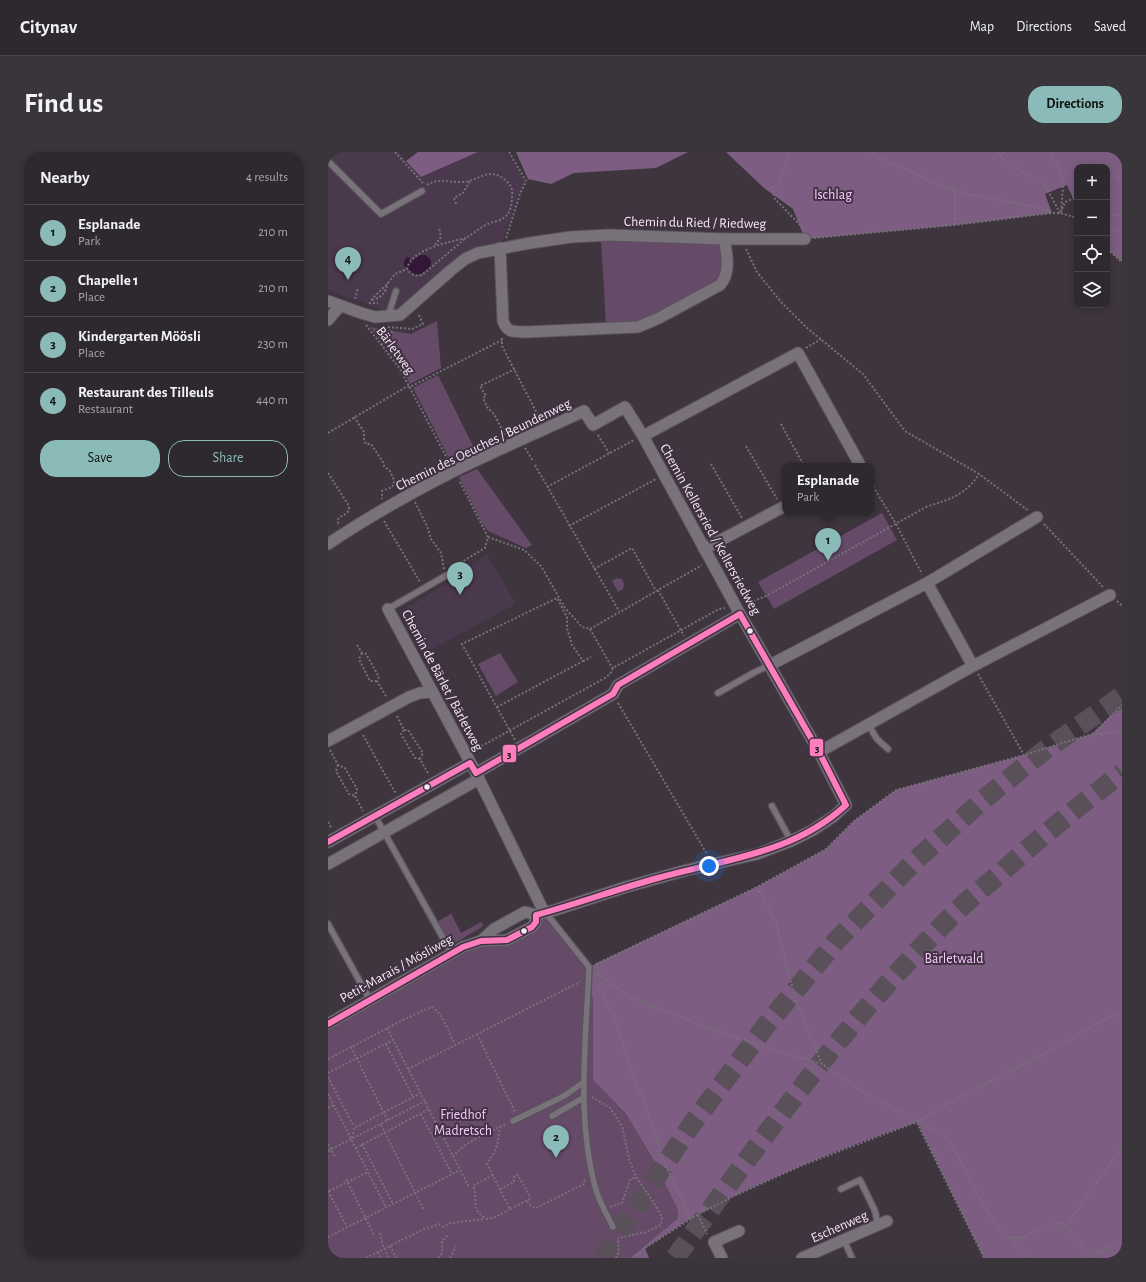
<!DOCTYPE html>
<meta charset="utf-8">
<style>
body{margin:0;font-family:"Alegreya Sans",sans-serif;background:#3a343b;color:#f1f3f6}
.controls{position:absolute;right:12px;top:12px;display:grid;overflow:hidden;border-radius:8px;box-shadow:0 2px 10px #0003}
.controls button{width:36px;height:36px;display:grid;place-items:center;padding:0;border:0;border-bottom:1px solid #49444b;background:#2e282f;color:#f1f3f6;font:20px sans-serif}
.you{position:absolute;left:381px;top:714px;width:14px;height:14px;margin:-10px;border:3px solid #fff;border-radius:50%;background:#1a73e8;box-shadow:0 0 0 6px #1a73e833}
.badge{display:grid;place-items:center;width:26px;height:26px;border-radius:50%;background:#8bbbb9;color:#111;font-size:13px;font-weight:700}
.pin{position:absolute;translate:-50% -33px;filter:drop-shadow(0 1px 2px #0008)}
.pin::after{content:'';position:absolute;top:21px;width:14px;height:12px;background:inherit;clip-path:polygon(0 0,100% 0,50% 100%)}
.popup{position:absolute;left:454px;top:311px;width:92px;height:52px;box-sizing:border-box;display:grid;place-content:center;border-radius:8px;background:#2e282f;filter:drop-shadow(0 1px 3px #0005);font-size:13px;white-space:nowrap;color:#a7a6aa}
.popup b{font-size:15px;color:#f1f3f6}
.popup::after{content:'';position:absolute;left:50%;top:100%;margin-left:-8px;border:8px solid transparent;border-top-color:#2e282f}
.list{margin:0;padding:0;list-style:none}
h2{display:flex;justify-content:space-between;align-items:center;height:52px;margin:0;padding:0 16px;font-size:17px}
h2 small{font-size:13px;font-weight:400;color:#a7a6aa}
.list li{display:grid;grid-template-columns:26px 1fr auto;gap:12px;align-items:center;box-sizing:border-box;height:56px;padding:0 16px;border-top:1px solid #49444b}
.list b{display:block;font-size:15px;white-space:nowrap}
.list p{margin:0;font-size:13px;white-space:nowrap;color:#a7a6aa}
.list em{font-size:13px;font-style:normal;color:#a7a6aa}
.actions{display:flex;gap:8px;padding:12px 16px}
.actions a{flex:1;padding:9px 0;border:1px solid #8bbbb9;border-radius:16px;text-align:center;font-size:14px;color:#8bbbb9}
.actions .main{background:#8bbbb9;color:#111}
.icon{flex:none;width:22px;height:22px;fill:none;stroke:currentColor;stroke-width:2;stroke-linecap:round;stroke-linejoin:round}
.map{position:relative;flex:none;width:794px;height:1106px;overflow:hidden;border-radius:16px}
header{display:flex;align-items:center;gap:24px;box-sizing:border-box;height:56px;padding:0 20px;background:#2e282f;border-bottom:1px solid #49444b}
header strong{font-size:19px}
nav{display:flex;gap:22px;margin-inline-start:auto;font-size:14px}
.intro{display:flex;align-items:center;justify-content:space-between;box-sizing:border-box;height:96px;padding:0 24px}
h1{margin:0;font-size:28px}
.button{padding:10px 18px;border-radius:16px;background:#8bbbb9;color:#111;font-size:14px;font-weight:700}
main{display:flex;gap:24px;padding:0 24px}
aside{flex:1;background:#2e282f;border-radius:16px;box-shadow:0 2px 10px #0003}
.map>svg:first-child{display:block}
</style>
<header>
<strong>Citynav</strong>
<nav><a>Map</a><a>Directions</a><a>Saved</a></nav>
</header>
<div class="intro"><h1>Find us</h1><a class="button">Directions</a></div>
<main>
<aside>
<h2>Nearby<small>4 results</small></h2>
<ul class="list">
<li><span class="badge">1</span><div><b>Esplanade</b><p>Park</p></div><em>210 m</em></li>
<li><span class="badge">2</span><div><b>Chapelle 1</b><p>Place</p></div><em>210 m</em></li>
<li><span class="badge">3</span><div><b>Kindergarten Möösli</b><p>Place</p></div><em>230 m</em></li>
<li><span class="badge">4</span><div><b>Restaurant des Tilleuls</b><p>Restaurant</p></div><em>440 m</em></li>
</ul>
<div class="actions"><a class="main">Save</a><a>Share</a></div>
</aside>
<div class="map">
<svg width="794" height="1106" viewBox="0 0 794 1106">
<rect width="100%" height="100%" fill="#3e353f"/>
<g fill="#4a384d">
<polygon points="0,0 71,0 93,25 150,0 178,0 197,29 191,42 174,90 135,102 70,158 49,160 53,157 0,138"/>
<polygon points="159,402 188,452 97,501 74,459 119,431"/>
</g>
<g fill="#664b69">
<polygon points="273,87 386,90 390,93 394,98 394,114 393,121 384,132 323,165 309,170 278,172"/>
<polygon points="109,169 113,216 82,232 73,215 42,175 83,182"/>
<polygon points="110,223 147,298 123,310 85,236"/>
<polygon points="149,317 204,393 198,396 160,379 154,371 131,325"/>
<polygon points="554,361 569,388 446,457 430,430"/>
<polygon points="289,426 294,427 296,432 295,437 290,440 284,429"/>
<polygon points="172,501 190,530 168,544 150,512"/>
<polygon points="216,760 261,815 265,852 265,928 298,962 325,1007 349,1056 350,1066 302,1106 0,1106 0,872 135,795 179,788"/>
<polygon points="125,761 124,763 133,781 153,770 155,773 154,775 127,791 121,790 110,769"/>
</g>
<g fill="#7d5e82">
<polygon points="90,0 150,0 93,25 78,9"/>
<polygon points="188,0 360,0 328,16 246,21 223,32 200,27"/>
<polygon points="398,0 794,0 794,110 779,97 779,15 749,15 749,63 747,51 739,33 717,42 724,61 627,73 477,87 465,57 436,36"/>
<path d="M794 553V1106H656L589 970C514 996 440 1025 371 1062 352 1072 335 1085 317 1096L321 1106H302L350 1066 349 1056 325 1007 298 962 265 928V852L261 815 429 735 498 697 526 669 568 638 696 603 764 582Z"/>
</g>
<path fill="#331738" d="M95 103H97L103 108V114C96 120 86 129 80 116L76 114V110L79 105 82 106 81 108 83 109 93 103Z"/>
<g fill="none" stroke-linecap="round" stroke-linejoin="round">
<g stroke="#59505a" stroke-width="20" stroke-dasharray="20 10" stroke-linecap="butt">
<polyline points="274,1106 364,972 436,876 509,788 589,707 656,647 717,598 794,544"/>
<path d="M347 1106C434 987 522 863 628 760 643 745 660 732 676 718 714 684 753 652 794 621"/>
</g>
<g stroke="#5a525b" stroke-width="8">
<g id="lane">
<polyline points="0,9 53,62 94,39"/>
<polyline points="60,164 68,139"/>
<polyline points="60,457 119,423"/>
<polyline points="390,541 427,520 442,513"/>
<polyline points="540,572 549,587 560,597"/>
<polyline points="444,654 463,689"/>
<polyline points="47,664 124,802"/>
<path d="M217 760 261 815C258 889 248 966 268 1038 272 1051 279 1063 285 1075"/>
<polyline points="0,772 42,848"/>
<polyline points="224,964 255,946"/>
<polyline points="185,969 236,944 256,930"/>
<polyline points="513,1037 532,1028 547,1059 550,1073"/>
<polyline points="516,1088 524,1106"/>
</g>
</g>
<g stroke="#5a525b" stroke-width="13">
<g id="street">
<path d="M172 96 175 169C180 182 186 179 198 180L310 175 331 166 392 133C403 121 399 101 396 87"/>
<polyline points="0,149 33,161 47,165 72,163 122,119 137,107 150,101 202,91 243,85 281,83 396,87 477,87"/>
<polyline points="0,168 12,154"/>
<polyline points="315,284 470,201 532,313 531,314"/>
<path d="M0 392C40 365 83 341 126 319 169 298 213 279 256 259L265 273 297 255 315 284 412 462 491 600 518 653 506 664 485 678 463 689 429 702 359 718 298 735 227 758 208 763 197 760 166 777 153 789"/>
<polyline points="376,397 457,354"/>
<polyline points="599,431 645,514"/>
<polyline points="60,457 148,621 216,760"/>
<polyline points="442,513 599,431 709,365"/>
<polyline points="0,589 81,545 92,541 103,540"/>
<polyline points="491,600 645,514 782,443"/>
<polyline points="148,621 285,542 290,533 412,462"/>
<polyline points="0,690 142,611"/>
<polyline points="0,712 151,627"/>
<polyline points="0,872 135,795 153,789 179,788 204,775 208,770 208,763"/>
<polyline points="394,1106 386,1090 411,1079"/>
<polyline points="474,1106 559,1069"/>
</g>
</g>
<g stroke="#787179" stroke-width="2" stroke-dasharray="2 2" stroke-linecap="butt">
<polyline points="67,0 95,31"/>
<polyline points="462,0 452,31 444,36 447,47 474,75 473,78"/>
<polyline points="540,0 609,32 638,42 700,53 724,61 732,61 749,66"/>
<polyline points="670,0 677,9 717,33 732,61"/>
<polyline points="723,0 731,17 735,34 733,60"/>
<polyline points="779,31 794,23"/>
<path d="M99 33C112 25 121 31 135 30 151 29 161 14 177 28 183 32 185 38 184 44 184 50 183 60 178 64 174 69 167 69 162 71 153 75 146 81 138 86"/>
<polyline points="627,38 627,73"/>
<polyline points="128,52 126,46 135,41 142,29"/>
<polyline points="734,57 737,50 749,45"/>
<polyline points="779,63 794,63"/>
<polyline points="779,76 794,80"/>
<polyline points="178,86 192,42 198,29 181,0"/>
<polyline points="486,86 627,73 724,61"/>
<polyline points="107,93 113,85 111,75"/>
<polyline points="418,97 429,120 453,150 479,176 535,222 577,279 651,322 701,359"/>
<polyline points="779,97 794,110"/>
<polyline points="27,147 30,136"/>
<path d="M43 148 60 131 67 122 79 117C83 97 121 90 138 86L94 123C87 125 83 122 79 117"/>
<path d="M44 148C55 145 57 141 60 131"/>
<polyline points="41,151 50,151"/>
<polyline points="38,173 72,217 121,310"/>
<polyline points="60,175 84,177 95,172 90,161"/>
<polyline points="174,186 174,194 213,269"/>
<polyline points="53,193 66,177"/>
<polyline points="478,196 493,187"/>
<polyline points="26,265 36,280 36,287 38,292 43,292 55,310 56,314 62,319 66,328 66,332 64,335 54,339 54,347"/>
<polyline points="453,272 476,314"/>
<polyline points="0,281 78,235 84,234 174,188"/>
<polyline points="177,283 166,262 159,255 155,246 158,244 152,234 187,217"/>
<polyline points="270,283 281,301"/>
<polyline points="418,294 449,347"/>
<polyline points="197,296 205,309"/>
<polyline points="383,312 414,366"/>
<polyline points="207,313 291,459"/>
<path d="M0 321 21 354C22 362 15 362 10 367V374"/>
<polyline points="543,331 568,372 594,422"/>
<polyline points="219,335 306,288"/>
<polyline points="87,350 99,374 103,387 113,401 116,417"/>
<polyline points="56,369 92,430"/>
<polyline points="716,372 775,435"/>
<polyline points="241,374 328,327"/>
<polyline points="160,385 196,398 213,414 237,456 254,475 262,477 374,413"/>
<polyline points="122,417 157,396 160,385 131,328"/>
<polyline points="266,417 304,396 328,439"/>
<polyline points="330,438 356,484"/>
<polyline points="789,449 794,454"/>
<path d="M418 452 438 444 598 355C621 347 637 344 651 322"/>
<polyline points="262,477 282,512 285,516"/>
<polyline points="29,493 34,501 38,502 51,525 49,529 59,546"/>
<polyline points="34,501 31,507 42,529 49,529"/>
<polyline points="255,509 263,505"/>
<polyline points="650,522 696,603"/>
<polyline points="290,551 379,702"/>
<polyline points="169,555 255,509 244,493 239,476 239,465 229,446 134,492 187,588"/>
<polyline points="69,564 76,578 80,578 95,601 92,607 101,623"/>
<polyline points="76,578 73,582 87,606 92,607"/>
<polyline points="765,582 794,553"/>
<polyline points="35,583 68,642"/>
<polyline points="146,595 150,596 277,526 282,522 285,516 391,457 397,456"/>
<polyline points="2,598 10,613 17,616 29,637 27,644 35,659"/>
<polyline points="10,613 8,619 21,642 27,644"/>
<polyline points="0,670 4,677"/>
<polyline points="429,735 440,753 448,771 468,850 494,912"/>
<polyline points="268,812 429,735 498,697 526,669 568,638 696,603 764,582 794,580"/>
<polyline points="268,820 303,846 405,885 494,912 533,939 617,984 627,998 656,1054 672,1078 681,1086 694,1086 722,1072 732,1071 738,1074 751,1090 760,1099 766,1100 790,1093"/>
<polyline points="268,831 288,869 303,917 321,965 336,1010 362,1066 364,1065"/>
<polyline points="59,876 141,1035"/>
<polyline points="149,882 187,960"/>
<polyline points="58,892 85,945"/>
<polyline points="23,895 60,969"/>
<path d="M0 907 75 868 96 858 104 855C115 862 121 881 127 893"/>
<polyline points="80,917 252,830"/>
<polyline points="0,921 65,888"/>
<polyline points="0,925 26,975"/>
<polyline points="0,942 58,1055"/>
<polyline points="264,945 282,956 294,974 301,1007 308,1025 328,1054 334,1066 333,1073 318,1080 290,1086"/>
<polyline points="0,956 6,953"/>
<polyline points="93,962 124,1022"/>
<polyline points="589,971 656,1106"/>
<polyline points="53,973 96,1058"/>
<polyline points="172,974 170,990 167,999 159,1012 182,1057 204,1046"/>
<polyline points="24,986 26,976 93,941"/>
<polyline points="0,992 7,1005"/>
<polyline points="34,992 65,1052"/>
<polyline points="28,996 101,957"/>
<polyline points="0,999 97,949"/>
<path d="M125 1005C136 990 161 980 178 972"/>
<path d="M165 1023 145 1034C151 1049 141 1057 159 1067L168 1065 182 1057"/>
<polyline points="18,1027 46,1083"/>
<polyline points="172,1037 186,1030 186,1024 190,1023 203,1046"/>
<polyline points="0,1039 19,1075"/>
<polyline points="1,1039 40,1020"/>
<polyline points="199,1049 203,1054 208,1056 256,1032 257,1028"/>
<polyline points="282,1055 294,1051 302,1028 308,1025"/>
<polyline points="370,1063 379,1082"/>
<polyline points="738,1074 794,995"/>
<polyline points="114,1075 123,1071 157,1067"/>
<polyline points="52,1081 55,1094 61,1106"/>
<polyline points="0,1085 132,1018"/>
<polyline points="682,1086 700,1106"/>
<polyline points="62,1094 68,1106"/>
<polyline points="50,1100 53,1106"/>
<polyline points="38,1106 96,1077 112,1072"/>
<polyline points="110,1106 114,1101 114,1089 120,1083"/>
<polyline points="122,1106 128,1094"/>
<polyline points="288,1106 291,1099 290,1086"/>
<polyline points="305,1106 317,1096 369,1063 406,1044 475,1013 589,970 619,952 716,902 761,876 794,859"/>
<polyline points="756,1106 776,1099"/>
</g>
<use href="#lane" stroke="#7a727a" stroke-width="5.5"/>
<use href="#street" stroke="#7a727a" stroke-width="11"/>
<g stroke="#413143" stroke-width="9">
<path id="bus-1" d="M0 690 142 611 148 621 285 542 290 533 412 462 491 600 518 653C465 702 397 707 330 726 289 737 249 752 208 763V770L204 775 179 788 153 789 135 795 0 872"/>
</g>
<use href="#bus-1" stroke="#fe7ebd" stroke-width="6"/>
</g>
<g fill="#f3e9f4" stroke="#413143" stroke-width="1.5">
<circle cx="422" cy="479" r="3.5"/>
<circle cx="99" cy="635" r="3.5"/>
<circle cx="196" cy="779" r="3.5"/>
</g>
<g text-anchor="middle" stroke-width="4" stroke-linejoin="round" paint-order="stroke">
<g font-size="14" fill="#f8ccfe" stroke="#413143">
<text x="505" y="47">Ischlag</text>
<text x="626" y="811">Bärletwald</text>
<text x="135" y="967">Friedhof<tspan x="135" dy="16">Madretsch</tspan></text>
</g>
<g font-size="14" fill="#f3e9f4" stroke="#413143">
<text transform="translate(367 70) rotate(1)" y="5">Chemin du Ried / Riedweg</text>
<text transform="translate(68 198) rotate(54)" y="5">Bärletweg</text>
<text transform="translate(155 292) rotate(-26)" y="5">Chemin des Oeuches / Beundenweg</text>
<text transform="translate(383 377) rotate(61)" y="5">Chemin Kellersried / Kellersriedweg</text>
<text transform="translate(115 528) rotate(62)" y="5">Chemin de Bärlet / Bärletweg</text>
<text transform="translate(68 816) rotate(-29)" y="5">Petit-Marais / Mösliweg</text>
<text transform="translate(511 1074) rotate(-24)" y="5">Eschenweg</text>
</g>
</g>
<g stroke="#413143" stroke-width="1.5">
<rect x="481" y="586" width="15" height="19" rx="4" fill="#fe7ebd"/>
<rect x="174" y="592" width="15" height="19" rx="4" fill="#fe7ebd"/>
</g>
<g font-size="11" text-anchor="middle" font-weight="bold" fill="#111">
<text x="489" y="600">3</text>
<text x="181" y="606">3</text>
</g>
</svg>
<div class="controls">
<button>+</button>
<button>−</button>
<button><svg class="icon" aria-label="locate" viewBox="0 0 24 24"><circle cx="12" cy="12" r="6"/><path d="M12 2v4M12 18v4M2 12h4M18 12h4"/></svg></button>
<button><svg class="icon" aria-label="layers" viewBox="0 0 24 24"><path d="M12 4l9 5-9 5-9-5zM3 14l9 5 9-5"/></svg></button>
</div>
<div class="you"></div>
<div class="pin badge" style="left:500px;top:409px">1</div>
<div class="popup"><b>Esplanade</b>Park</div>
<div class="pin badge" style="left:228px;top:1006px">2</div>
<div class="pin badge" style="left:132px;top:443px">3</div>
<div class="pin badge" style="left:20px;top:128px">4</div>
</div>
</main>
